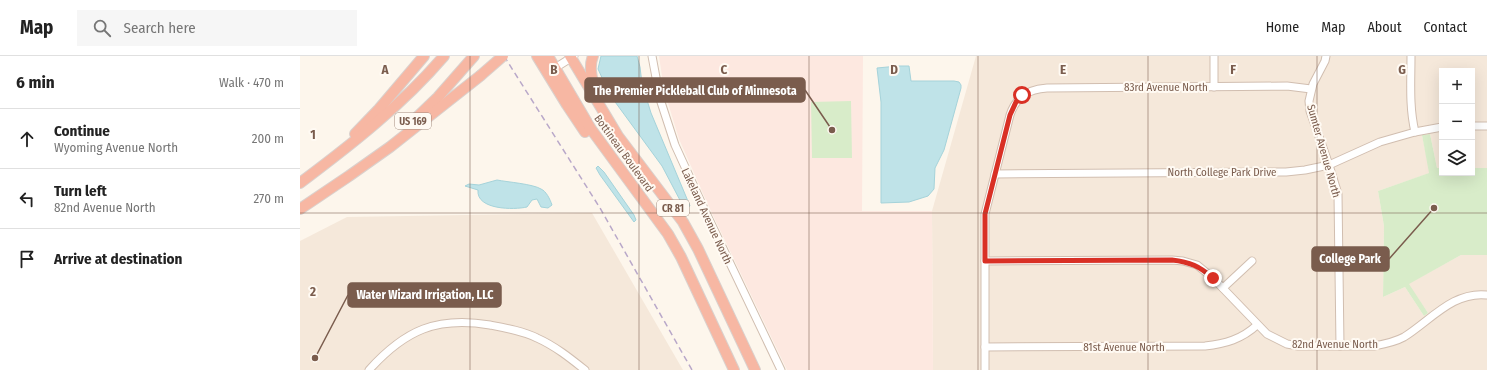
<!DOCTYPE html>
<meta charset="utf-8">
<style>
body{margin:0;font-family:"Fira Sans Condensed",sans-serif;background:#f6f6f6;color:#222}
.controls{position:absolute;right:12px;top:12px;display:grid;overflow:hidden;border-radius:0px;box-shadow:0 4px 16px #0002}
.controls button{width:36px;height:36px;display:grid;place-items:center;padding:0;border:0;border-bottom:1px solid #e0e0e0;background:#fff;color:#222;font:20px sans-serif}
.stop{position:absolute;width:12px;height:12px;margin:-9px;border:3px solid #d93025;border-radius:50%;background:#fff}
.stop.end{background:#d93025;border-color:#fff;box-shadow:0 1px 4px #0008}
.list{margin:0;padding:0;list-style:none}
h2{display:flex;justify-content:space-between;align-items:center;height:52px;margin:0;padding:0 16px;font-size:17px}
h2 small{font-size:13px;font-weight:400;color:#767676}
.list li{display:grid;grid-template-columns:26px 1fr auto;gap:12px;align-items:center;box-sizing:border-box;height:60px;padding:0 16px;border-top:1px solid #e0e0e0}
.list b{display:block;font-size:15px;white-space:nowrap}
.list p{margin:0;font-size:13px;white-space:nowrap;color:#767676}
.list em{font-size:13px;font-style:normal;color:#767676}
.icon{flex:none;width:22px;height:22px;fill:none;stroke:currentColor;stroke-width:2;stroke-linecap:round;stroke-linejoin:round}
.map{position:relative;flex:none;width:1187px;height:314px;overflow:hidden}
header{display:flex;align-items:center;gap:24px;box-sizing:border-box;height:56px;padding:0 20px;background:#fff;border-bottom:1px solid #e0e0e0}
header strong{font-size:19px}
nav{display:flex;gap:22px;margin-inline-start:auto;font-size:14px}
.search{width:280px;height:36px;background:#f6f6f6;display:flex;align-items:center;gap:10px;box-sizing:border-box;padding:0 14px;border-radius:0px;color:#767676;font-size:15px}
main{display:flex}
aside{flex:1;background:#fff}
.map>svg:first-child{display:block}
</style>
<header>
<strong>Map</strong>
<div class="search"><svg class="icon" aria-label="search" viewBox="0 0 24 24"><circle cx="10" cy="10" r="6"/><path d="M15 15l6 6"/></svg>Search here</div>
<nav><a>Home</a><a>Map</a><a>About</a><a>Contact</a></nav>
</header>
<main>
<aside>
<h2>6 min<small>Walk · 470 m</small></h2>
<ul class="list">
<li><svg class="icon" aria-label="ahead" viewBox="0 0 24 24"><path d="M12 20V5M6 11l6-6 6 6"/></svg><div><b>Continue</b><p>Wyoming Avenue North</p></div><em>200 m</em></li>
<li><svg class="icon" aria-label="left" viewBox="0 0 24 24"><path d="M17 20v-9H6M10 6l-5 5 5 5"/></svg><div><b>Turn left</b><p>82nd Avenue North</p></div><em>270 m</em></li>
<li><svg class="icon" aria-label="arrive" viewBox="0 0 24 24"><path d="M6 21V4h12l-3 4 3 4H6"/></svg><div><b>Arrive at destination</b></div></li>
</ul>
</aside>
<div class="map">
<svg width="1187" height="314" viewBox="0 0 1187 314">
<rect width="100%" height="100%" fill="#fdf6ec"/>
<g fill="#f5e8da">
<polygon points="676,0 1187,0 1187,112 1172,112 1172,15 1142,15 1142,112 1137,112 1130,78 1122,79 1130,117 1078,135 1084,170 1083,241 1105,231 1124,260 1128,257 1108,228 1161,199 1187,199 1187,314 633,314 632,155"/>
<polygon points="292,157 383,314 0,314 0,185 47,161"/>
</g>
<polygon fill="#fde8e0" points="359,0 563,0 562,155 632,155 633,314 487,314 409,151 379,83 364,34"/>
<g fill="#d8ecc9">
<polygon points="551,45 552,102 512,102 511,46"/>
<polygon points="1130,78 1137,112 1142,112 1142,117 1172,117 1172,112 1187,112 1187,199 1161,199 1109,228 1128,257 1124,260 1105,231 1083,241 1084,170 1078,135 1129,117 1122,79"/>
</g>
<g fill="#bfe3e8" stroke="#a5d3da">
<polygon points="301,0 337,0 340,11 342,28 351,57 390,150 386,151 382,148 362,110 310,39 298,13"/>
<polygon points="598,10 609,10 611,25 654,25 659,26 661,29 661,32 644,94 635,112 634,133 628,140 609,146 581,147 581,46 577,12"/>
<polygon points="298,110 304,116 334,159 336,164 334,166 300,119 296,112"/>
<path d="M197 124C207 126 233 128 241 133 246 135 250 143 252 149L248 152 241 151 237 143 232 144 227 151C214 154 176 154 178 134L165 130 169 128 179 129Z"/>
</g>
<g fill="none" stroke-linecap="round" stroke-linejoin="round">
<g stroke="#d1beb0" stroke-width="9">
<g id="minor">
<polyline points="352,0 360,43 375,89 407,159 481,314"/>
<polyline points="914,0 914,31"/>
<polyline points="1026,0 1025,5 1013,28 1009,45 1010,55 1029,109 1038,138 1040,290"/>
<path d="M1111 0C1111 25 1109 51 1115 76"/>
<polyline points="255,12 274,0"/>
<polyline points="1172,70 1187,70"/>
<polyline points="695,118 986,116 1005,114 1029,109 1080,86 1115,76 1142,71"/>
<path d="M685 205 872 204 883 205 897 209 913 222 967 278 987 288 998 290H1074C1085 288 1095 286 1104 281 1130 265 1153 235 1187 239"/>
<polyline points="923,232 952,205"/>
<path d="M685 291 905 290C925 288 942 283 957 269"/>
<path d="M69 314C105 274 137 260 190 269 206 272 223 275 237 282 255 290 270 302 285 314"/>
<path d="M685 314V158L710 59C716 41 728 33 747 32L987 30 1011 33"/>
</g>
</g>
<g stroke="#dad1cd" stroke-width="12">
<g id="highway">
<polyline points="237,0 267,49 285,76"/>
<polyline points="248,0 291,73 368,178 381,201 434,314"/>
<polyline points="270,0 318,80 383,166 398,193 455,314"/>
<path d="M293 0C288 12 293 26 296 38"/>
<polyline points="113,65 138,41 174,0"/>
<polyline points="55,78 79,53 124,0"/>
<path d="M0 127C52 88 102 49 144 0"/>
<polyline points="0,153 49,120 90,91 180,20"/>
</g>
</g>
<use href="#minor" stroke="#fff" stroke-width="7"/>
<use href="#highway" stroke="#f7b7a3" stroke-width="10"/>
<polyline stroke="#b9a8c9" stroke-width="1.5" stroke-dasharray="6 4" stroke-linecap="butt" points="204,0 300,152 392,314"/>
<g stroke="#dad1cd" stroke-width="12" stroke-linecap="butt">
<polyline id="highway-bridge" points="180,20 203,0"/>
</g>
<use href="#highway-bridge" stroke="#f7b7a3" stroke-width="10"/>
</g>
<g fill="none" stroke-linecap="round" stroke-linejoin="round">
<path stroke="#d93025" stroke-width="5" d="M722 39 716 46 710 59 685 158V205L872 204C890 206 899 210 913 222"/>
</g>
<path fill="none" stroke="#7a5c4d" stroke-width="1" stroke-opacity="0.55" d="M170 0V314M339 0V314M509 0V314M678 0V314M848 0V314M1017 0V314M0 157H1187"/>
<g text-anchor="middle" stroke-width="4" stroke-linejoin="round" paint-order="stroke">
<g fill="#fffaf3" stroke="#a28b7f" stroke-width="1">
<rect x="95" y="57" width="36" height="16" rx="3"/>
<rect x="357" y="144" width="32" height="16" rx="3"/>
</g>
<g font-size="10" font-weight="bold" fill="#7a5c4d">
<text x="113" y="69">US 169</text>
<text x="373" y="156">CR 81</text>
</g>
<g font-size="11" fill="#7a5c4d" stroke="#fffaf3">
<text x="866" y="35">83rd Avenue North</text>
<text transform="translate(1024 95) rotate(74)" y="4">Sumter Avenue North</text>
<text transform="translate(324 97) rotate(54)" y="4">Bottineau Boulevard</text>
<text x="922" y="120">North College Park Drive</text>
<text transform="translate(407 160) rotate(65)" y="4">Lakeland Avenue North</text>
<text x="1035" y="292">82nd Avenue North</text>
<text x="824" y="295">81st Avenue North</text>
</g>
</g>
<g font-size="13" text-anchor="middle" font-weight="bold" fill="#7a5c4d" stroke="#fffaf3" stroke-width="4" stroke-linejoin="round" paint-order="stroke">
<text x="85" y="18">A</text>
<text x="254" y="18">B</text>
<text x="424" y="18">C</text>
<text x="594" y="18">D</text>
<text x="763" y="18">E</text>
<text x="933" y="18">F</text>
<text x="1102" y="18">G</text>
<text x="13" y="83">1</text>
<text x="13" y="240">2</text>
</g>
<path fill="none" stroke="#7a5c4d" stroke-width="1.5" d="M532 74L505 34M1134 152L1089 203M15 302L48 239"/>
<g fill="#7a5c4d" stroke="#fffaf3" stroke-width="1.5">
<circle cx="532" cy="74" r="4"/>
<circle cx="1134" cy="152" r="4"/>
<circle cx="15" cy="302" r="4"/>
</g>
<g fill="#7a5c4d" stroke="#7a5c4d" stroke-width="1.5">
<rect x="285" y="22" width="220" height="24" rx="4"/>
<rect x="1012" y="191" width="77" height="24" rx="4"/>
<rect x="48" y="227" width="153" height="24" rx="4"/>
</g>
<g font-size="12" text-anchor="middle" font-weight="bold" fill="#fff">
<text x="395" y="39">The Premier Pickleball Club of Minnesota</text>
<text x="1050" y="207">College Park</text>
<text x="125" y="243">Water Wizard Irrigation, LLC</text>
</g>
</svg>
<div class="controls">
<button>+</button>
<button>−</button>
<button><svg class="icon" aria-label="layers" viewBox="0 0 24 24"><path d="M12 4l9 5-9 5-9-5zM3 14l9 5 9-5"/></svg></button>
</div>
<div class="stop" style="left:722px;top:39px"></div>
<div class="stop end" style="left:913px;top:222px"></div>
</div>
</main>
